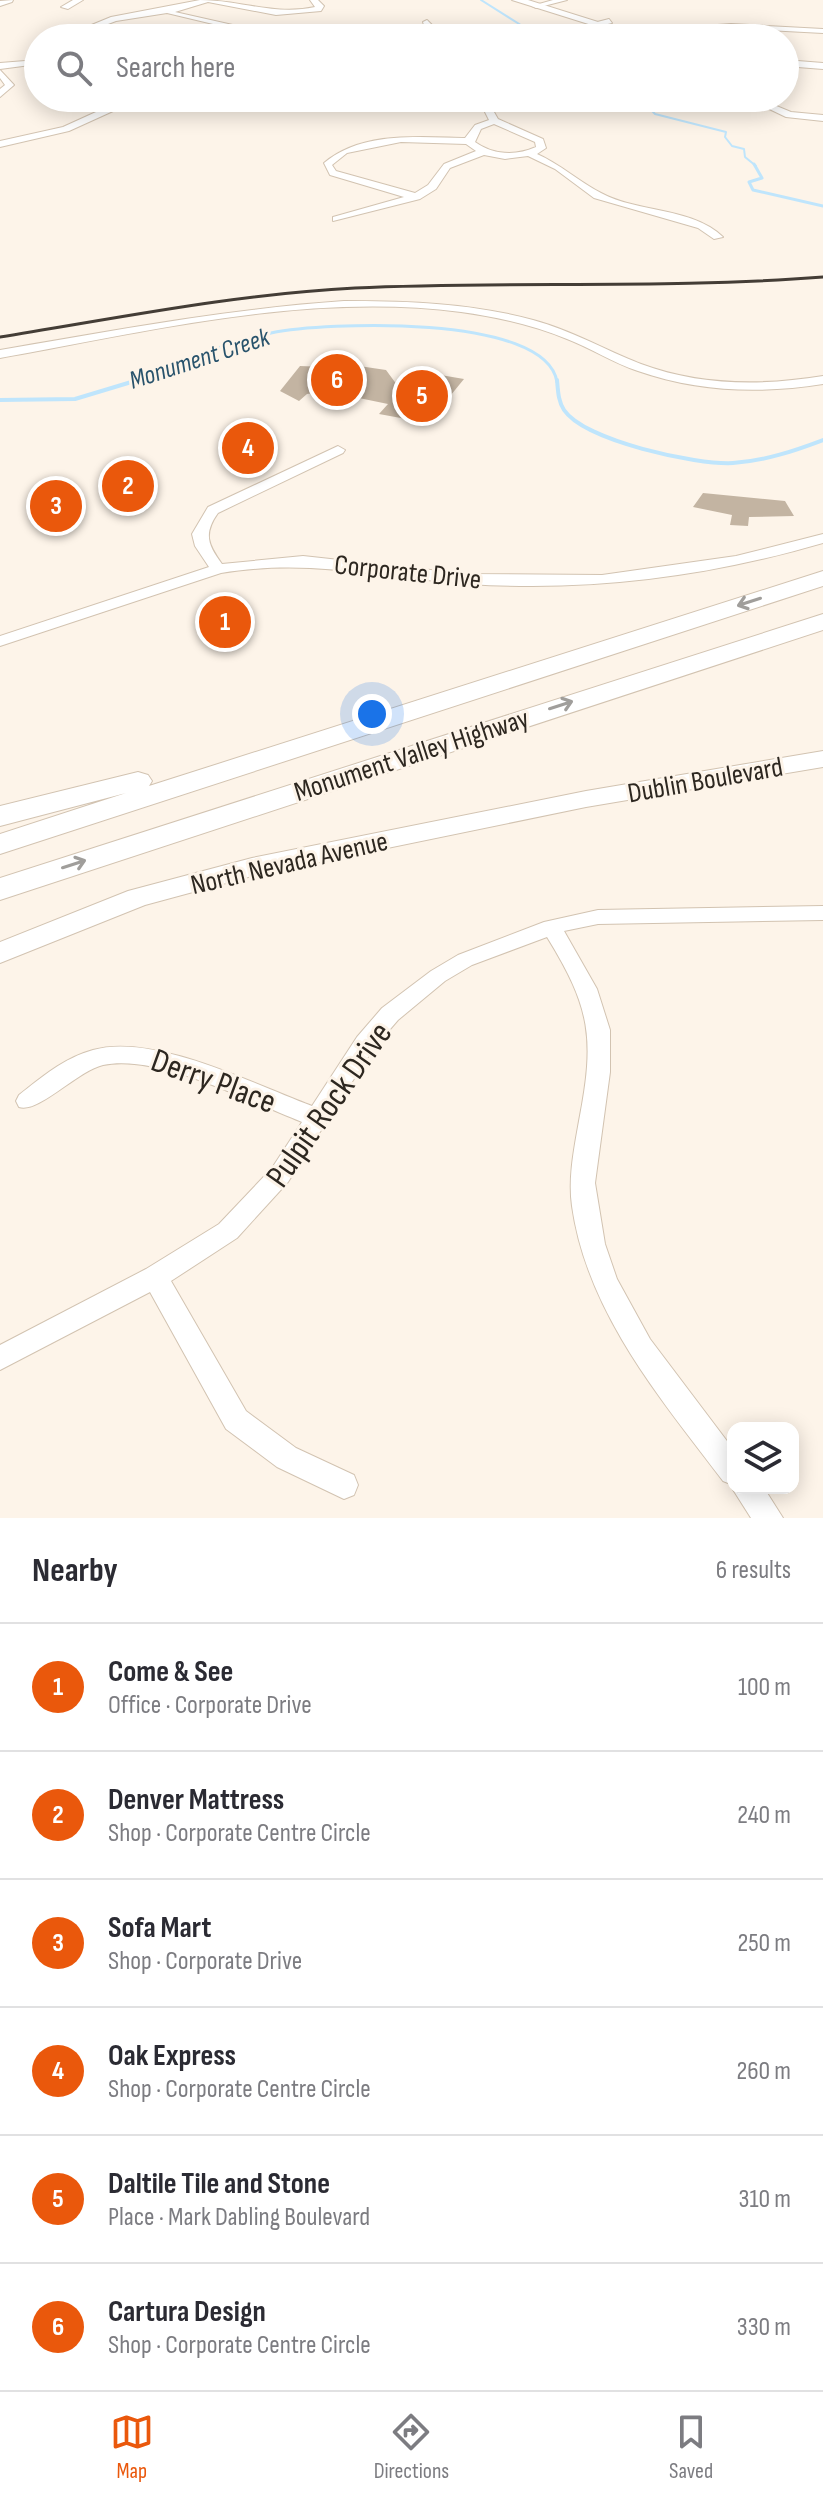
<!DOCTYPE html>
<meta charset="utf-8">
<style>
body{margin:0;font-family:"Sofia Sans Condensed",sans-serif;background:#f2f2f3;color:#2b2b33}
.controls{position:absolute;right:24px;bottom:24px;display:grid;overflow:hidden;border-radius:16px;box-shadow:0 4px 20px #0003}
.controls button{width:72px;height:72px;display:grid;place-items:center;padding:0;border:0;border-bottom:2px solid #e1e1e2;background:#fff;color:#2b2b33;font:40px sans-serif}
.you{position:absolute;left:372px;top:714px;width:28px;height:28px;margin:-20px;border:6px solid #fff;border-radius:50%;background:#1a73e8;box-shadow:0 0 0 12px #1a73e833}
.badge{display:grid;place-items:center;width:52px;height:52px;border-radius:50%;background:#ea580c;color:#fff;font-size:26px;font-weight:700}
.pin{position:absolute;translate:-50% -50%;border:4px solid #fff;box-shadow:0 2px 8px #0006}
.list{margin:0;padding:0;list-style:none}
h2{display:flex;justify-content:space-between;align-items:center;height:104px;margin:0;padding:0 32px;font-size:34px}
h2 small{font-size:26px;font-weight:400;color:#7c7c81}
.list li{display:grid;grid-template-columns:52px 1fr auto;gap:24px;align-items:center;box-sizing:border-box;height:128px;padding:0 32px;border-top:2px solid #e1e1e2}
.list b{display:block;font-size:30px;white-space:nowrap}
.list p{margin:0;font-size:26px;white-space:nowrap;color:#7c7c81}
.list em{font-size:26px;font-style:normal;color:#7c7c81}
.icon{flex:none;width:44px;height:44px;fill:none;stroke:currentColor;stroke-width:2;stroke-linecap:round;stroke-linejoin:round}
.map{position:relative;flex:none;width:823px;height:1518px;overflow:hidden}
.search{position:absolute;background:#fff;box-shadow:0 4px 20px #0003;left:24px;right:24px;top:24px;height:88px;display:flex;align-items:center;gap:20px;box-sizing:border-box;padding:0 28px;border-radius:44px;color:#7c7c81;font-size:30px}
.sheet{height:872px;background:#fff}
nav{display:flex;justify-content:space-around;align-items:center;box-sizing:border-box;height:112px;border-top:2px solid #e1e1e2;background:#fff;font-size:22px;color:#7c7c81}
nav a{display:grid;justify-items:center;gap:4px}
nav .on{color:#ea580c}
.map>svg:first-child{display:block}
</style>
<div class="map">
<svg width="823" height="1518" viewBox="0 0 823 1518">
<rect width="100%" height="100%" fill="#fdf4e9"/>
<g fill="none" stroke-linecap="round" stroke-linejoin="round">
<g stroke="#bfe5fc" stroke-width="2">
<polyline points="481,0 524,27 540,33"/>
<polyline points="640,98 655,114 726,132 725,137 732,146 744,149 745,157 756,166"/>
</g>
<g stroke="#bfe5fc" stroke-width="3">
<polyline points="754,164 762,178 749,182 753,190 823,206"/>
<path d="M132 382C178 364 222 343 271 333 323 322 546 313 557 382"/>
</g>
<g stroke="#bfe5fc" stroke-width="4">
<path d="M557 380C558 390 558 401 564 410 585 441 696 465 733 463 764 461 794 451 823 440"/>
<polyline points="0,400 75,399 138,380"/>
</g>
</g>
<g fill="#c3b4a2">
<polygon points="332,362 386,370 400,389 417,371 464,379 428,423 379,414 388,404 325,391 307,394 299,401 280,391 300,366 326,367"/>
<polygon points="703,493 785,501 794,516 749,517 748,526 730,525 732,515 693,507"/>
</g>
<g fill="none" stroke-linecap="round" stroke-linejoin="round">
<g stroke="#d2c3b1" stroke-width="2">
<g id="minor">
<polygon points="13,0 12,2 0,6 0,1"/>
<polygon points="73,0 83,0 68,9 61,7"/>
<path d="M200 0C240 0 275 16 315 7L310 0H318L324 6 321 11 276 15 208 2 175 12 273 34 272 38 167 13 116 21 71 38H60L111 17Z"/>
<polygon points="553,0 567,0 536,8 532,6"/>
<polygon points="609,19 612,23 549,38 535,38"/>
<polygon points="427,20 432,25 464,38 453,38 425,28 423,22"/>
<polygon points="731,24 823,29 823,33 731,28 663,38 704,26"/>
<polygon points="38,60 38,64 0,69 0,63"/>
<polygon points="0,70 14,85 0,97 0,89 5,85 0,78"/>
<polygon points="108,98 116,98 118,105 113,111 69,131 0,147 0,141 63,127 107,107 109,105"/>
<polygon points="316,98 345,98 363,105 359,108 332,99 286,110 282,107"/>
<path d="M478 98H486L498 119 543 139 546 148 537 154C560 164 578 181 601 193 638 213 692 207 723 237L714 239 698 228 594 198 555 169 528 156 505 159 484 155 450 168 436 189 420 199 333 221V217L404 197 330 175 324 163C362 131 418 137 465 138L475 125 489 120ZM494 124 535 142 536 147C516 156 493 155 475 142L481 129ZM401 142 466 144 476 151 444 164 428 185 415 193 336 171 332 165 347 153Z"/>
<polygon points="746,98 757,98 791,112 823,115 823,121 786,117"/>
<path d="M344 301C408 301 471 303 533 320 571 330 605 350 641 364 700 386 762 386 823 376V384C761 394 698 392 638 371 613 363 591 348 567 339 533 325 497 317 461 312 308 292 150 331 0 358V350C115 330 228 309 344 301Z"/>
<path d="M338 446 345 450 343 453 218 513C203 534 208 545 222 564L303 556 467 574 602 575 736 556 823 534V543C707 577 589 592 469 584 381 578 311 558 221 573L0 646V636L209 567 195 546 192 534 208 507Z"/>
<path d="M823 906V920L598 924 564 931 597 989 610 1030V1072L595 1183 605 1244 617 1279 650 1339 733 1449V1485L723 1481C660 1398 587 1312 572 1206 568 1178 574 1149 579 1121 595 1039 591 1008 547 937L472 965 445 981 398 1020 373 1049 288 1182 237 1238 171 1281 246 1411 296 1448 354 1475 358 1485 354 1495 344 1499 277 1467 226 1429 150 1292 0 1370V1345L146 1269 219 1224 272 1168 302 1122C250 1102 157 1053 103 1065 77 1071 38 1114 19 1107L16 1101 19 1095C42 1077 64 1058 93 1050 154 1033 253 1084 312 1106L357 1037 382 1008 431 971 458 955 544 922 598 910Z"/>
<polygon points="733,1485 733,1488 764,1488 783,1518 751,1518 732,1488"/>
</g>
</g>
<g stroke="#d2c3b1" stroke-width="2">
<g id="major">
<polygon points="512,0 528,0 649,38 633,38"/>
<polygon points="785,60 823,63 823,69 785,66"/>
<polygon points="823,751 823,767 586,807 252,876 145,905 0,963 0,942 128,891 252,858 586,791"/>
</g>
</g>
<g stroke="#d2c3b1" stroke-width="2">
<g id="highway">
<polygon points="823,571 823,586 0,854 0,834 126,793 0,826 0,806 138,772 148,775 152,781 149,786"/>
<polygon points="823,614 823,630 0,900 0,878"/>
</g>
</g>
<use href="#minor" fill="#fff" fill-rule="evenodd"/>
<use href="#major" fill="#fff" fill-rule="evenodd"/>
<use href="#highway" fill="#fff" fill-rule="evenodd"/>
<path stroke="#443d36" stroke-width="3" d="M0 337C118 318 236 294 355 288 511 281 667 289 823 277"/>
</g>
<defs><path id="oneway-shaft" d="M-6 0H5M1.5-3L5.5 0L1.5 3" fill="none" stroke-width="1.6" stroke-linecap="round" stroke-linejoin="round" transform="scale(2)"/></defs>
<g stroke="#a09e9b">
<use href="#oneway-shaft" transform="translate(749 602) rotate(162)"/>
<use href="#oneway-shaft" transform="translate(561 705) rotate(-18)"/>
<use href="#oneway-shaft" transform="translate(74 864) rotate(-18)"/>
</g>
<g text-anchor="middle" stroke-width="6" stroke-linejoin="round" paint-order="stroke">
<g font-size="26" font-style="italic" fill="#29536c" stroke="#fdf4e9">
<text transform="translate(199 358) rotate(-18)" y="9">Monument Creek</text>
</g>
<g font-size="28" fill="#2d2720" stroke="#fdf4e9">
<text transform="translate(408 571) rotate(6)" y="10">Corporate Drive</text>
<text transform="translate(411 754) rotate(-18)" y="10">Monument Valley Highway</text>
<text transform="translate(705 779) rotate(-10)" y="10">Dublin Boulevard</text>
<text transform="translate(289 862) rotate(-13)" y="10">North Nevada Avenue</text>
</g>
<g font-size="34" fill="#2d2720" stroke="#fdf4e9">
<text transform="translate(214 1080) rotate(20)" y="12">Derry Place</text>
<text transform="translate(328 1104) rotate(-55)" y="12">Pulpit Rock Drive</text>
</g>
</g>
</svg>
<div class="controls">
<button><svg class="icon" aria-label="layers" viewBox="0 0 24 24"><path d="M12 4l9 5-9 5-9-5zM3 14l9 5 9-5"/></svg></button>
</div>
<div class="you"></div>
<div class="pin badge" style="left:225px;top:622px">1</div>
<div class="pin badge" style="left:128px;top:486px">2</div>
<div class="pin badge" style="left:56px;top:506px">3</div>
<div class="pin badge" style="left:248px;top:448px">4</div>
<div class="pin badge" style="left:422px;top:396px">5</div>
<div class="pin badge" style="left:337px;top:380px">6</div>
<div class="search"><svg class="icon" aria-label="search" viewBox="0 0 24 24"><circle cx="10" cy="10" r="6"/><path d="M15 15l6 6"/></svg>Search here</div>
</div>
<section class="sheet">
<h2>Nearby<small>6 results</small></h2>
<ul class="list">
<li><span class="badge">1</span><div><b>Come &amp; See</b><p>Office · Corporate Drive</p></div><em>100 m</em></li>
<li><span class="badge">2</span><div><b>Denver Mattress</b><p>Shop · Corporate Centre Circle</p></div><em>240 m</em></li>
<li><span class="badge">3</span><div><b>Sofa Mart</b><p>Shop · Corporate Drive</p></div><em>250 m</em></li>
<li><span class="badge">4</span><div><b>Oak Express</b><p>Shop · Corporate Centre Circle</p></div><em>260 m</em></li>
<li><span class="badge">5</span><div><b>Daltile Tile and Stone</b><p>Place · Mark Dabling Boulevard</p></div><em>310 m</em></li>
<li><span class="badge">6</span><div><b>Cartura Design</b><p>Shop · Corporate Centre Circle</p></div><em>330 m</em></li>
</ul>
</section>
<nav>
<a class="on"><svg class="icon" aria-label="map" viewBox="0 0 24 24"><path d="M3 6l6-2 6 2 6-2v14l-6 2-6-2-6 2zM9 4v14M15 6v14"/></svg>Map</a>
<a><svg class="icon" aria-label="directions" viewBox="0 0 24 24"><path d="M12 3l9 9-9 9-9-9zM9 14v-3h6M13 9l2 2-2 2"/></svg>Directions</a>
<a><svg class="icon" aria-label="saved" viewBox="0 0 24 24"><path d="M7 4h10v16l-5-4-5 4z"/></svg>Saved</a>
</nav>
